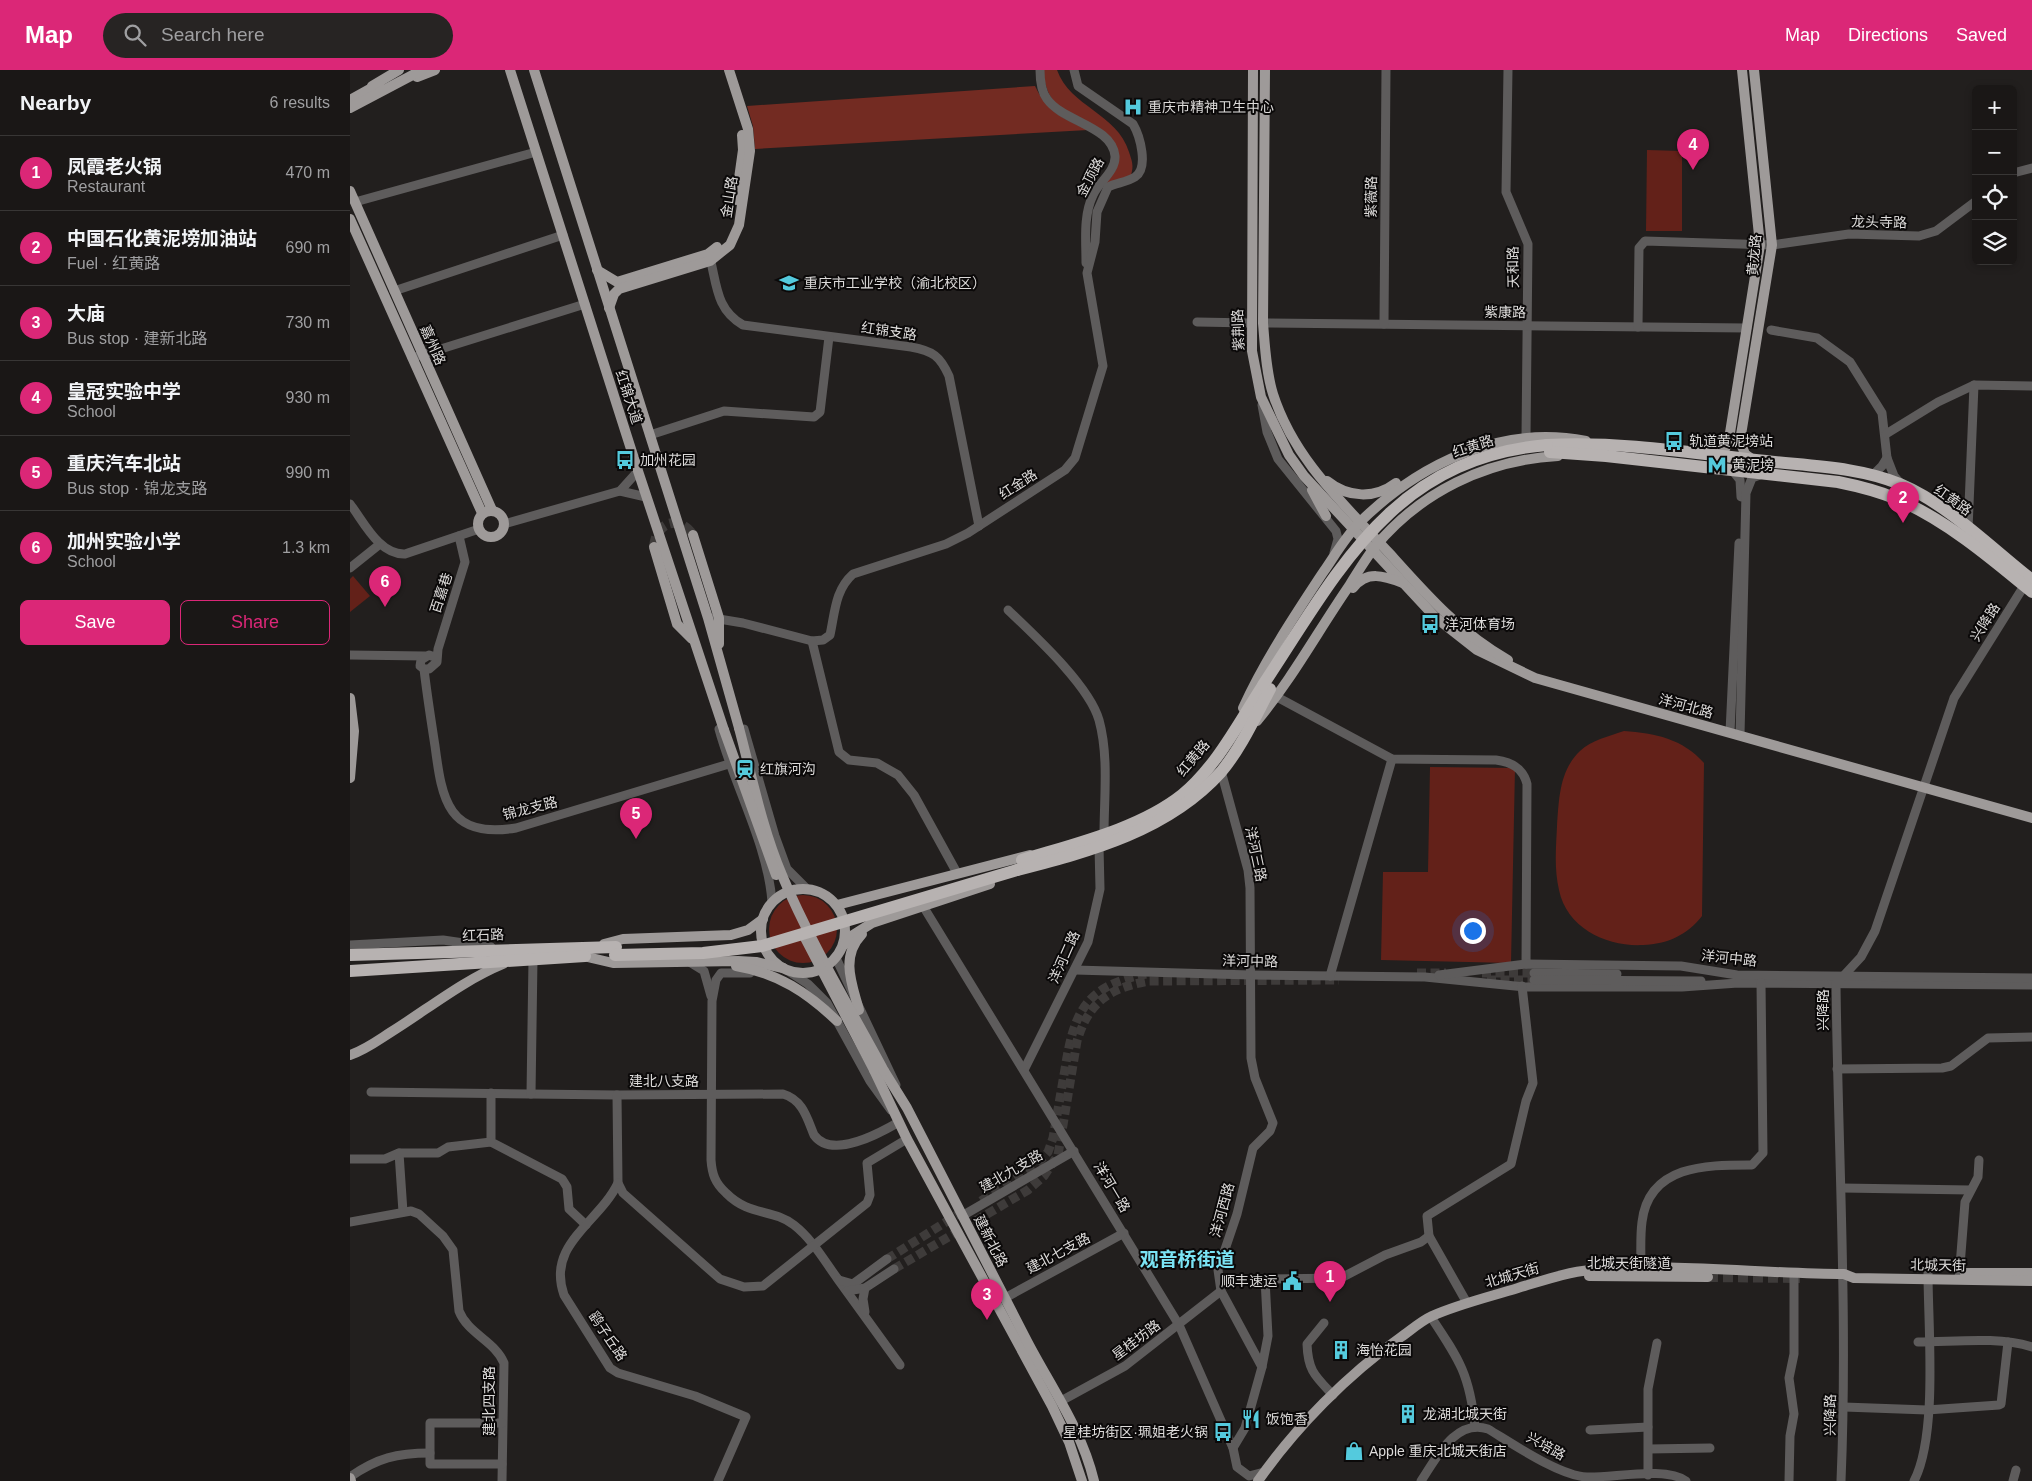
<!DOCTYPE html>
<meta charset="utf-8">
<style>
body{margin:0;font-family:Helvetica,"Noto Sans SC",sans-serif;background:#272423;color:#f1f3f6}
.controls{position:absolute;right:15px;top:15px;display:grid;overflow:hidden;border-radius:8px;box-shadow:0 2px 8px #0003}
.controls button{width:45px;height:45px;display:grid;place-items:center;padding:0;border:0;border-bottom:1px solid #383635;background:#1a1716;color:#f1f3f6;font:25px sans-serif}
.you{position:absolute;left:1122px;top:860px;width:18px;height:18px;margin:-12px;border:4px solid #fff;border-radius:50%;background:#1a73e8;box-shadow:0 0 0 8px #1a73e833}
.badge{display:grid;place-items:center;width:32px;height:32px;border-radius:50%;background:#db2777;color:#fff;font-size:16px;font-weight:700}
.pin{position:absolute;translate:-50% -41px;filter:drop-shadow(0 1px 2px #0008)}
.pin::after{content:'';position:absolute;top:26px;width:18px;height:15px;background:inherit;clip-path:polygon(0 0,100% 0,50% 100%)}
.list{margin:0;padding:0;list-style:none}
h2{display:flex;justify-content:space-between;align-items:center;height:65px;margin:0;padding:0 20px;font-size:21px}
h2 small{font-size:16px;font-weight:400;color:#9f9fa1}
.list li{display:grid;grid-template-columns:32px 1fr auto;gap:15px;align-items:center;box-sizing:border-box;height:75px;padding:0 20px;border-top:1px solid #383635}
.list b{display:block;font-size:19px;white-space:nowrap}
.list p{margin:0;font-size:16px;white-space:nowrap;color:#9f9fa1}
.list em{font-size:16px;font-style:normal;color:#9f9fa1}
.actions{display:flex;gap:10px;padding:15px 20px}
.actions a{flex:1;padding:11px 0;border:1px solid #db2777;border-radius:8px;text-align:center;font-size:18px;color:#db2777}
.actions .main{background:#db2777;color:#fff}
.icon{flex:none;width:28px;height:28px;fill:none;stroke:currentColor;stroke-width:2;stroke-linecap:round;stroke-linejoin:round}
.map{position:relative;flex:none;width:1682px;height:1411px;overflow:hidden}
header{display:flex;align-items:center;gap:30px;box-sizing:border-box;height:70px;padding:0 25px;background:#db2777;color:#fff}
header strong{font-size:24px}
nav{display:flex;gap:28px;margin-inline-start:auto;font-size:18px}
.search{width:350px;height:45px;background:#272423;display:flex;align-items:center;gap:12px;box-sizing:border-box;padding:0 18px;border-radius:28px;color:#9f9fa1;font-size:19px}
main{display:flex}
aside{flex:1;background:#1a1716}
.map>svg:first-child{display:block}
</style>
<header>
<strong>Map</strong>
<div class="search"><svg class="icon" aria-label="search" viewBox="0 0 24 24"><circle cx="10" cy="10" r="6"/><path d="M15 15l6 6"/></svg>Search here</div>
<nav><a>Map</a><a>Directions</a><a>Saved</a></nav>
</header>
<main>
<aside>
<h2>Nearby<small>6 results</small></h2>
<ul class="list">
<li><span class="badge">1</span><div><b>凤霞老火锅</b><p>Restaurant</p></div><em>470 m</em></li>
<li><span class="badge">2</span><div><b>中国石化黄泥塝加油站</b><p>Fuel · 红黄路</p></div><em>690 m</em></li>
<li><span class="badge">3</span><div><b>大庙</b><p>Bus stop · 建新北路</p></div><em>730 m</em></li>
<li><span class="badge">4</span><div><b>皇冠实验中学</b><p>School</p></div><em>930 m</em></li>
<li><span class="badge">5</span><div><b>重庆汽车北站</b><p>Bus stop · 锦龙支路</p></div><em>990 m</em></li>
<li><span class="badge">6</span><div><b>加州实验小学</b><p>School</p></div><em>1.3 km</em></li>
</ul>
<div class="actions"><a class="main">Save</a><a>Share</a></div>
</aside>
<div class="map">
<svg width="1682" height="1411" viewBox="0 0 1682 1411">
<rect width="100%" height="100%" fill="#221f1e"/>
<g fill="#632119">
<polygon points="1297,80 1332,81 1332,161 1296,161"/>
<polygon points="3,506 20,526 0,542 0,509"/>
<path d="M1274 661C1305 663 1333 669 1354 693L1352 846C1337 865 1318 874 1293 875 1258 877 1217 859 1209 820 1204 799 1206 777 1207 756 1209 730 1209 701 1230 681 1241 670 1260 666 1274 661Z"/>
<polygon points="1080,697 1165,698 1161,893 1031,890 1033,802 1078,802"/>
<circle cx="453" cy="859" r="34"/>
</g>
<g fill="#732b22">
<path d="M693 0H707C720 37 767 43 779 82 782 91 784 96 781 105L756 115 754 112 766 100C767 92 769 82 764 74 761 70 753 66 748 63 719 44 696 38 693 0Z"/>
<path d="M685 16C698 43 713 48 738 60L405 79 403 56 397 36Z"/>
</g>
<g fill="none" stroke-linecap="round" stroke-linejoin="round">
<g stroke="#3e3b3a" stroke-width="9" stroke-dasharray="9 4.5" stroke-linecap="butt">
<polyline points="1067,903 1096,903"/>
<polyline points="1132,903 1184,903"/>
<polyline points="1137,910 1184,910"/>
<path d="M631 1131 687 1094 698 1082 703 1068C707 1045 711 1022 715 999 724 942 735 916 796 904"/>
<polyline points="537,1189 615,1140"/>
<path d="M544 1199 678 1120 694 1106 708 1085 727 971C739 931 760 918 799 911L989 910"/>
</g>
<g stroke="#3e3b3a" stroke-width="10" stroke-dasharray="10 5" stroke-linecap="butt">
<path d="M304 477C306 452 328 444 343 465"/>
<polyline points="1358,1207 1450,1208"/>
</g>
<g stroke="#5e5c5c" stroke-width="9">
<path d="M690 0C690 10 691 21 697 29 713 52 762 56 765 86 766 101 749 112 743 125 733 146 736 170 736 193"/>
<polyline points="1158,0 1156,122 1178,174 1176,367"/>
<polyline points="1663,103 1682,98"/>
<polyline points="5,132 186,82"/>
<path d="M359 184C367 213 365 239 393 255L561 277C583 281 590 286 599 306L629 456"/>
<polyline points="44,221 213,165"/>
<polyline points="847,252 901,253"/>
<polyline points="913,253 1397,258"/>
<polyline points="1034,254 1036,0"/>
<polyline points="1288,257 1289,178 1295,171 1422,175 1499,164 1569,166 1586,161 1626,131"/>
<polyline points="1421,260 1467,268 1500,292 1532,343 1537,388"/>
<polyline points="62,288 235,234"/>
<polyline points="912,335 917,362 928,389 986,461 988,469 984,483"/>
<polyline points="1536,364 1588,332 1624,315 1682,316"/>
<polyline points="300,365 374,341 464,347 470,342 479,267"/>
<polyline points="1382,400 1390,410 1391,427"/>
<polyline points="1523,405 1532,396 1537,388 1544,406 1551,414"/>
<polyline points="270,421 296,427"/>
<path d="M0 434C14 452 29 485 55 484L129 459"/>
<polyline points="154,454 270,421 288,401"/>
<polyline points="1618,459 1624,315"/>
<polyline points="0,498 30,474"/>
<path d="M658 540C684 565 739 615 749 650 759 686 754 728 754 764"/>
<path d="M363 548 393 553 462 571 473 570 480 565C485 542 485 520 503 504L596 474 618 463 715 400 725 388 753 296 737 203 745 172 747 142 758 117C766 113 777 112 785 107 799 98 790 66 783 54L728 16 724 0"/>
<polyline points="462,571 489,682 499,690 527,693 548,705 564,725 607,803"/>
<polyline points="0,585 75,586"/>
<polyline points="87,588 79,585 71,590 70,596 74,599 79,599 87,592 88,579 115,492 109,466"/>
<path d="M74 599C77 625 81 650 85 676 92 730 98 769 166 758L379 694"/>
<path d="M927 627 1042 689 1146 690C1162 692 1173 698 1177 714L1176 894"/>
<path d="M369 659C384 715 418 775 422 832"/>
<polyline points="394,659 425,766 437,799 457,819"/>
<polyline points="1380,662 1389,473"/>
<polyline points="1390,665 1396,423 1402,408 1412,404"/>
<polyline points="871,701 898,800 900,818 901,988 905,1008 923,1053 920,1061 903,1078 887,1144 868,1200 871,1221 912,1297 895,1358 883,1378"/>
<polyline points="573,836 829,1255 883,1378 887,1397 899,1406 914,1402"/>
<polyline points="0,875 93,870 141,877"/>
<polyline points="486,888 546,1015"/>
<polyline points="341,893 354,901 361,926"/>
<polyline points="435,899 458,914 477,933 520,1011 541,1040"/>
<polyline points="725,900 901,905 1075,907 1175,917 1332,917 1388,913 1682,915"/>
<path d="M400 903H371L366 910 362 931 361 1090C362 1104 365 1113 376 1123 400 1147 422 1138 444 1155 462 1169 474 1190 487 1208 508 1237 529 1266 550 1295"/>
<polyline points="1184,903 1267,904"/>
<polyline points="1089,905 1176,894 1331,896 1387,905 1682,908"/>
<polyline points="980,906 1042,689"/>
<polyline points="1184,910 1351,911"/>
<polyline points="1487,999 1592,998 1601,996 1638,968 1682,967"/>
<polyline points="674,1000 738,872 750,819 749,776"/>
<path d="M21 1022 267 1025 433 1024C453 1030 457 1048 464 1065 482 1090 530 1063 549 1052"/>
<polyline points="141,1023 141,1072 212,1109 217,1117 219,1139 236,1155"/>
<polyline points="181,1024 183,889"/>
<polyline points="267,1025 268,1113 273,1123 370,1209 394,1217 413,1216 517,1133 520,1125 517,1093 557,1069"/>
<polyline points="49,1083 53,1142"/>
<polyline points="0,1089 35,1089 49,1083 88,1083 98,1077 141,1072"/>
<path d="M268 1113C249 1153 196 1174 214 1225L260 1298 268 1303 345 1326 396 1347 368 1411"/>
<polyline points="1492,1118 1620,1120"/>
<polyline points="612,1146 724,1081"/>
<path d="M0 1152 61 1141 69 1144 93 1166 103 1180 109 1241C118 1264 145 1271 154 1293L152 1411"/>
<path d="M1291 1199C1291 1184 1290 1167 1292 1152 1299 1094 1358 1095 1402 1095L1413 1083 1411 913"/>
<polyline points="1609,1209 1615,1132 1628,1107 1629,1090"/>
<polyline points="489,1210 503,1214 537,1189"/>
<polyline points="497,1221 515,1218 544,1199"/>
<polyline points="655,1228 774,1163"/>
<polyline points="1117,1233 1079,1166 1077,1146 1161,1094 1176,1031 1183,1013 1172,916"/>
<polyline points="515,1242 513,1229 515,1218"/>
<path d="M1081 1247C1109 1289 1120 1305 1125 1357"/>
<path d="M974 1253 957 1274C958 1301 965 1306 983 1325"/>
<path d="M1568 1272C1604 1272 1647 1266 1682 1277"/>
<polyline points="912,1297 918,1266 915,1209 991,1208 1035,1185 1071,1172 1079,1166"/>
<polyline points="711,1331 775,1296 871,1221"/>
<polyline points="1494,1337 1577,1340 1649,1335 1651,1334 1658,1272"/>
<polyline points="1240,1360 1298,1357"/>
<polyline points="1299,1379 1360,1378"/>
<polyline points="152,1394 80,1394 80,1353 152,1353"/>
<polyline points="1298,1405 1298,1319 1307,1273"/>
<path d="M0 1407C27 1388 47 1383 80 1383"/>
<path d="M1071 1411C1086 1389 1105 1348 1138 1359 1163 1374 1210 1406 1237 1407 1263 1408 1316 1396 1336 1411"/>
<polyline points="1439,1411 1440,1366 1444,1344 1439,1308 1444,1284 1444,1204"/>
<path d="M1491 1411C1498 1245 1488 1080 1486 914L1511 887 1525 861 1604 628 1674 516"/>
<path d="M1564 1411C1588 1365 1578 1257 1578 1203"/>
<polyline points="1663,1411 1666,1400"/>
</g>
<g stroke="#9e9a99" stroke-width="10">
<polyline points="160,0 288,401 374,660"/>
<polyline points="184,0 358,548 389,658"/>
<polyline points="903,0 902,281 911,327 939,385 954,406 1085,547 1127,580 1185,608 1682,748"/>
<path d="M915 0 913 253C915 276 916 302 923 324 944 390 995 435 1040 484 1076 524 1110 563 1158 590"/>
<polyline points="67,7 85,0"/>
<polyline points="22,16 49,0"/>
<polyline points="0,30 29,14"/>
<polyline points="0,38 72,0"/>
<polyline points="0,121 142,440"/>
<polyline points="386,130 393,80 392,65"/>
<polyline points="0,149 132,443"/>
<polyline points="247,200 267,212 358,184 367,177"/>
<polyline points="259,238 264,224 269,219 360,191 380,175 389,155 400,81 398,59 379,0"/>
<polyline points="1367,385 1375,379 1379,369 1410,175 1392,0"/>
<polyline points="1402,389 1395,384 1390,371 1422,175 1404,0"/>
<path d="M977 411C998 428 1025 429 1046 413"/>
<polyline points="962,420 976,446"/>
<circle cx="141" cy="454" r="13"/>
<polyline points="343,465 369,548 369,574"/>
<polyline points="304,477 327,554 342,569"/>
<path d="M1003 518C1017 500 1034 506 1053 513"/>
<polyline points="0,628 4,661 0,708"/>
<path d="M893 638C915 590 945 545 974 501 985 485 996 466 1010 452 1069 394 1151 354 1236 371"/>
<path d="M907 651C942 609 968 561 999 516 1007 503 1015 490 1024 478 1070 422 1136 390 1208 386"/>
<circle cx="453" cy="861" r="42"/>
<polyline points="487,835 680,785"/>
<polyline points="254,874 273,869 381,865 398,860 413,849"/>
<polyline points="494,875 503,865 522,853 640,814"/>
<polyline points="233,886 263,893 388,891 406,892 433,898"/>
<path d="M386 896C428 903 458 923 487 951"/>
<path d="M509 940C502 914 490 887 512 864"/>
<path d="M0 985C15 980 27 971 41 962 78 939 112 911 153 894"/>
<polyline points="524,1000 557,1069 702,1336 719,1372 732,1411"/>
<path d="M534 1001 557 1038C597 1115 637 1193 677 1271 701 1317 732 1360 744 1411"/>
<polyline points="1615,1203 1682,1203"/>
<polyline points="1239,1206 1358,1207"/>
<polyline points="0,1408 1,1411"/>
<path d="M908 1411C946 1357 997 1305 1051 1267 1061 1260 1071 1251 1082 1246 1109 1234 1139 1227 1168 1218 1192 1211 1216 1202 1241 1200 1323 1192 1411 1204 1494 1204L1504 1208 1682 1211"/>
</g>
<g stroke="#b7b2b1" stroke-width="12">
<path d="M1197 375C1270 371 1344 383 1416 391 1461 396 1509 397 1550 414 1598 434 1642 479 1682 510"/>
<path d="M1200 382 1256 386 1488 412C1508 416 1528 421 1547 429 1596 450 1641 488 1682 522"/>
<path d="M672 790C724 774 789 759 832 725 866 697 888 654 912 617"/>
<path d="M667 800C740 781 818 761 871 702 891 678 905 647 920 619"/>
<polyline points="0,885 266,877"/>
<polyline points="0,901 235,886"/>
</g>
<g stroke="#9e9a99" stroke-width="10">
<path d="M389 658C402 707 412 758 432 805 460 872 499 936 534 1001"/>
<polyline points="374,660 426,805"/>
<polyline points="455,868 524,1000"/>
</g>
<g stroke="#b7b2b1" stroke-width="12">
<path d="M913 615C989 500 1043 388 1197 375"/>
<polyline points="265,885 353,883 412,876 667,800"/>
</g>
</g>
<defs>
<g id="hospital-bare" transform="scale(1.5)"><path d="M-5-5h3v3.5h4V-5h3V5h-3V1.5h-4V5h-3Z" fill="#54cadd" stroke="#0b0909" stroke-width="2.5" paint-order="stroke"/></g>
<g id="university-bare" transform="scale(1.5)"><path d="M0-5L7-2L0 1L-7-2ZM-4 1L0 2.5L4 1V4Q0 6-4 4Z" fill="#54cadd" stroke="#0b0909" stroke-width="2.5" paint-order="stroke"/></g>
<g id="bus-bare" transform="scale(1.5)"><path d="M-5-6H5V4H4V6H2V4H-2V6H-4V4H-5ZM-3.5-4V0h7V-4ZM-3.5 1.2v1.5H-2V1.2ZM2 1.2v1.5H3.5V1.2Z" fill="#54cadd" stroke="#0b0909" stroke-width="2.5" paint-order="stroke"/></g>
<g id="metro-bare" transform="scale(1.5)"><path d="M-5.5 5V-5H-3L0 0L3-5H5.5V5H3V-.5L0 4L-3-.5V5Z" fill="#54cadd" stroke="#0b0909" stroke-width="2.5" paint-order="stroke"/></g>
<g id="station-bare" transform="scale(1.5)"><path d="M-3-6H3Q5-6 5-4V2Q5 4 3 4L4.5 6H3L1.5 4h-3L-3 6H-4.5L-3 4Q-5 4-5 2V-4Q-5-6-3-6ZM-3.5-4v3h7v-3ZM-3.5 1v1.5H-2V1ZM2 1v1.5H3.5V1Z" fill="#54cadd" stroke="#0b0909" stroke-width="2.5" paint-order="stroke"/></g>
<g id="civic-bare" transform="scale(1.5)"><path d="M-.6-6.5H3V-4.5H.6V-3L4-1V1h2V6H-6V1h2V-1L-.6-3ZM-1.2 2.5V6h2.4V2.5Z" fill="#54cadd" stroke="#0b0909" stroke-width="2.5" paint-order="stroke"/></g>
<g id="building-bare" transform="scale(1.5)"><path d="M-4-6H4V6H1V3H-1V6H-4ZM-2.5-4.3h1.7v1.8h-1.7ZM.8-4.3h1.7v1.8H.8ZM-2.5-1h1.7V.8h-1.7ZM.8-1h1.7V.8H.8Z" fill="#54cadd" stroke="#0b0909" stroke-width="2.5" paint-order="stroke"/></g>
<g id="restaurant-bare" transform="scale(1.5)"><path d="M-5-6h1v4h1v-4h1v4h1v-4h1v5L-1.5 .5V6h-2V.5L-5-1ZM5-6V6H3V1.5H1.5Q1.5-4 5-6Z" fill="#54cadd" stroke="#0b0909" stroke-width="2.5" paint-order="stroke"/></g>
<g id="shop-bare" transform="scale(1.5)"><path d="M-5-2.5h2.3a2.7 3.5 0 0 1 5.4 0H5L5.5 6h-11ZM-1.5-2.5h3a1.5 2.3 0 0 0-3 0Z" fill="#54cadd" stroke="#0b0909" stroke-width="2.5" paint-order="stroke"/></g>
</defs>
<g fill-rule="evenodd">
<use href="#hospital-bare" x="783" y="37"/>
<use href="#university-bare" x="439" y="213"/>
<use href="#bus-bare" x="1324" y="371"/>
<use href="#bus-bare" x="275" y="390"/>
<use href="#metro-bare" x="1367" y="395"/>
<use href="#bus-bare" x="1080" y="554"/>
<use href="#station-bare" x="395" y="699"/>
<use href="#civic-bare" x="942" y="1211"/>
<use href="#building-bare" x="991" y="1280"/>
<use href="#building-bare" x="1058" y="1344"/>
<use href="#restaurant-bare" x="901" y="1349"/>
<use href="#bus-bare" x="873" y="1362"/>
<use href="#shop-bare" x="1004" y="1381"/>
</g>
<g text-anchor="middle" stroke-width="4" stroke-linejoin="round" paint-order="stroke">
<g font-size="14" fill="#dddbda" stroke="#0b0909" text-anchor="start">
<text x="798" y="42">重庆市精神卫生中心</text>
<text x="454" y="218">重庆市工业学校（渝北校区）</text>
<text x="1339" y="376">轨道黄泥塝站</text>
<text x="290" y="395">加州花园</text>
<text x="1382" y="400">黄泥塝</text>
<text x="1095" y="559">洋河体育场</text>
<text x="410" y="704">红旗河沟</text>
<text x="927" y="1216" text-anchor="end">顺丰速运</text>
<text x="1006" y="1285">海怡花园</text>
<text x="1073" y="1349">龙湖北城天街</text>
<text x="916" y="1354">饭饱香</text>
<text x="858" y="1367" text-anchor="end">星桂坊街区·珮姐老火锅</text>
<text x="1019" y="1386">Apple 重庆北城天街店</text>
</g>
<g font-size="14" fill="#dddbda" stroke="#0b0909">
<text transform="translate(740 107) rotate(-62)" y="5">金顶路</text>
<text transform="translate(379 127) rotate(-81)" y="5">金山路</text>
<text transform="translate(1021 127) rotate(-89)" y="5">紫薇路</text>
<text transform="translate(1529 152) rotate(1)" y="5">龙头寺路</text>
<text transform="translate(1404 185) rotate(-85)" y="5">黄龙路</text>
<text transform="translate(1163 197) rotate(-91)" y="5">天和路</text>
<text transform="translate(1155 242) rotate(1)" y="5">紫康路</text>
<text transform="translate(888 260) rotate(-92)" y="5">紫荆路</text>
<text transform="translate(539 261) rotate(8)" y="5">红锦支路</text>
<text transform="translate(83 275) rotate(66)" y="5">嘉州路</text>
<text transform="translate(279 327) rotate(72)" y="5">红锦大道</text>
<text transform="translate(1123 376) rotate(-18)" y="5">红黄路</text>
<text transform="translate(668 414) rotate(-33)" y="5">红金路</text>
<text transform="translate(1603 430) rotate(35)" y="5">红黄路</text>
<text transform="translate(91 523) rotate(-72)" y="5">百嘉巷</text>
<text transform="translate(1635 552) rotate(-58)" y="5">兴降路</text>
<text transform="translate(1336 636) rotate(15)" y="5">洋河北路</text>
<text transform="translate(843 688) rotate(-50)" y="5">红黄路</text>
<text transform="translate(180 738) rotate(-14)" y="5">锦龙支路</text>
<text transform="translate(906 784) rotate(78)" y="5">洋河三路</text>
<text transform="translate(133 865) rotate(-2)" y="5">红石路</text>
<text transform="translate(714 887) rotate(-66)" y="5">洋河二路</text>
<text transform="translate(1379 888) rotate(6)" y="5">洋河中路</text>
<text transform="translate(900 891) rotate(1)" y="5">洋河中路</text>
<text transform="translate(1473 940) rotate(-90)" y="5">兴降路</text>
<text x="314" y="1016">建北八支路</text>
<text transform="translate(661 1101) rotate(-30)" y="5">建北九支路</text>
<text transform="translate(762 1117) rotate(59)" y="5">洋河一路</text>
<text transform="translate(872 1140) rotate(-75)" y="5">洋河西路</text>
<text transform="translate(641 1171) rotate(63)" y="5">建新北路</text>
<text transform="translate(708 1183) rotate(-28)" y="5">建北七支路</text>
<text x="1279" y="1198">北城天街隧道</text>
<text transform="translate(1588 1195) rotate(1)" y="5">北城天街</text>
<text transform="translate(1162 1205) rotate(-16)" y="5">北城天街</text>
<text transform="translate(258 1266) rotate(56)" y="5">鹞子丘路</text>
<text transform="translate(786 1270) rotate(-37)" y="5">星桂坊路</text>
<text transform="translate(139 1331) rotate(-90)" y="5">建北四支路</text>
<text transform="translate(1480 1345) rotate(-89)" y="5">兴降路</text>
<text transform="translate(1196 1376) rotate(29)" y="5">兴培路</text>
</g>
<g font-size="19" font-weight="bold" fill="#7be4f5" stroke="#0b0909">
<text x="837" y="1196">观音桥街道</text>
</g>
</g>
</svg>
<div class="controls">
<button>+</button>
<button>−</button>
<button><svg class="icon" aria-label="locate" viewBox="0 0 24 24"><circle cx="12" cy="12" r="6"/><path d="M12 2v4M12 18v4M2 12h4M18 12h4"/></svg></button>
<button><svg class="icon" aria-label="layers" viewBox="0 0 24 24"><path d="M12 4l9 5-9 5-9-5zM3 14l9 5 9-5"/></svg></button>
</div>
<div class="you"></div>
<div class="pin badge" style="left:980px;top:1232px">1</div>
<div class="pin badge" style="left:1553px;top:453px">2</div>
<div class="pin badge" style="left:637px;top:1250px">3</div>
<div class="pin badge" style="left:1343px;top:100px">4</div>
<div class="pin badge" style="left:286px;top:769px">5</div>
<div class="pin badge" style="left:35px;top:537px">6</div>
</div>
</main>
